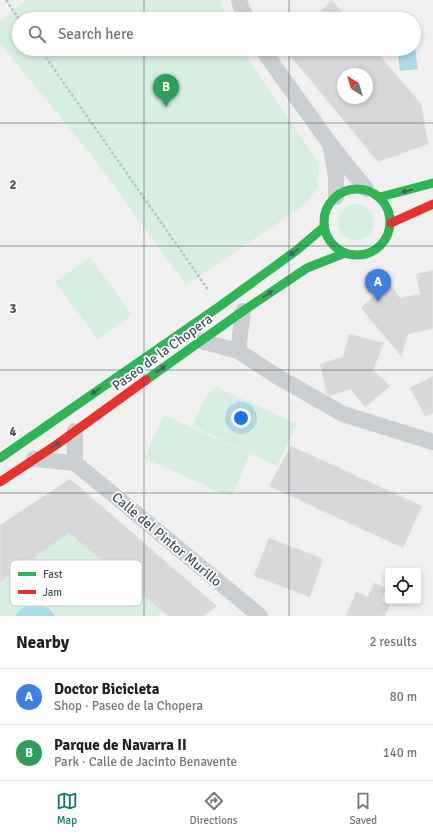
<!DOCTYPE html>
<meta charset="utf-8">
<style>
body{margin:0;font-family:Signika,sans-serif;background:#f2f2f2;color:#222}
.controls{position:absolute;right:12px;bottom:12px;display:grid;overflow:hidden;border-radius:4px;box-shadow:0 2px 6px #0003}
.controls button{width:36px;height:36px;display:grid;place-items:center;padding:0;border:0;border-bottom:1px solid #e0e0e0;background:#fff;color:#222;font:20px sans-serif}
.compass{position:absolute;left:337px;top:68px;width:36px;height:36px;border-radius:50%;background:#fff;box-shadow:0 2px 6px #0003;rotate:322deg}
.you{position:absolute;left:241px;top:418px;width:14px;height:14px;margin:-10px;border:3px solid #fff;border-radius:50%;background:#1a73e8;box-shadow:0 0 0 6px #1a73e833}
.badge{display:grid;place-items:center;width:26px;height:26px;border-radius:50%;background:#0f766e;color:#fff;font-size:13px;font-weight:700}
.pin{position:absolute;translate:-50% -33px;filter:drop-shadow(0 1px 2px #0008)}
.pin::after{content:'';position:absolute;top:21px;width:14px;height:12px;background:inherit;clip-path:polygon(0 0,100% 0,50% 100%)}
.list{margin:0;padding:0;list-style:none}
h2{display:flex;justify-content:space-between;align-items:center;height:52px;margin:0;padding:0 16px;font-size:17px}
h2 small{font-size:13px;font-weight:400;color:#767676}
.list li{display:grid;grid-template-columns:26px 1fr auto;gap:12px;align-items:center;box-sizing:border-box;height:56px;padding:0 16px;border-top:1px solid #e0e0e0}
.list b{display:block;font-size:15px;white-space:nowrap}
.list p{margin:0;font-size:13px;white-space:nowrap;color:#767676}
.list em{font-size:13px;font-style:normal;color:#767676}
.icon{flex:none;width:22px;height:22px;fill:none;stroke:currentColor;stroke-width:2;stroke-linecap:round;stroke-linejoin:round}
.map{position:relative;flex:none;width:433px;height:616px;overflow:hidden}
.search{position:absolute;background:#fff;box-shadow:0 2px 6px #0003;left:12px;right:12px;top:12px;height:44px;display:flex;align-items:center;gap:10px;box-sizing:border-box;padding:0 14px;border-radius:22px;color:#767676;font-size:15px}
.sheet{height:164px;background:#fff}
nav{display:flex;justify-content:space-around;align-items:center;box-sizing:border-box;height:56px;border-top:1px solid #e0e0e0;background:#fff;font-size:11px;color:#767676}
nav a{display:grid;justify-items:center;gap:2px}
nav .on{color:#0f766e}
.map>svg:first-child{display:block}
</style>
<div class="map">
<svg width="433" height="616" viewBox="0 0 433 616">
<rect width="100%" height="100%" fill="#f1f0f0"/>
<g fill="#d6efe1">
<polygon points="26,0 221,0 223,7 228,19 19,19 19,49 241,49 319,163 318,187 306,204 186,285 96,161 0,43 0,22"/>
<circle cx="356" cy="222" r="18"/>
<polygon points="90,257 132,315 98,340 55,282"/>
<polygon points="216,387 297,424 277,466 192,426 206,396"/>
<polygon points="164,415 250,454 231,497 144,458"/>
<polygon points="69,533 163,612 157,616 0,616 0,582"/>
</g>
<g fill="#abdaec">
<polygon points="414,41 418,69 400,71 397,49 414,49"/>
<path d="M38 603C46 606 50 609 55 616H15C21 607 27 604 38 603Z"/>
</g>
<g fill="#d8d8da" stroke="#e2e2e3" fill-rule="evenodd">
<polygon points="331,0 332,0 348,19 314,19"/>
<path d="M285 49H374L421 104 428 144 378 162ZM343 74H367V98H343Z"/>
<polygon points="433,270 433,328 408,334 401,356 361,308 388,282 400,298 420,294 416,274"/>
<polygon points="349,334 384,343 373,370 390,386 365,407 351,389 330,396 327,394 320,364 343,357"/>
<polygon points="433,376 433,413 425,416 410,388"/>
<polygon points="291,446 422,506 403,548 269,486"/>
<polygon points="70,479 217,606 203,616 168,616 69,533 0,582 0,525"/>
<polygon points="269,538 323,559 310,597 254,576"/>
<polygon points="374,583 386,588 382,601 390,603 385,616 346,616 356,592 368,597"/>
</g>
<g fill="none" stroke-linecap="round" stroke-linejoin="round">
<g stroke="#bac5c2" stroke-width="2.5" stroke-dasharray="3 2" stroke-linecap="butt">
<polyline points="6,0 19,19"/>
<polyline points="40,49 209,291"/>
</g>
<g stroke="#cccfd1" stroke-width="16">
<polyline points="239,0 240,4 247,19"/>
<polyline points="262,49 330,144 366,189"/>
<polyline points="331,148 336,177 336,197"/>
<polyline points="201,341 238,351 278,377 343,414 433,442"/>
<polyline points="238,351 243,311"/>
<polyline points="34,459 75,463 75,431"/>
<polyline points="75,463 260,616"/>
</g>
<g stroke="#30b455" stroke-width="9">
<circle cx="357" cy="222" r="33"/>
<polyline points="380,197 433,183"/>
<polyline points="146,380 243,311 307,268 345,253"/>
<polyline points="0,458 220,306 297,250 324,227"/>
</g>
<g stroke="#e5322d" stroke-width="9">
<polyline points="391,223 433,204"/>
<polyline points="0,482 56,445 146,380"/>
</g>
</g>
<defs><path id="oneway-solid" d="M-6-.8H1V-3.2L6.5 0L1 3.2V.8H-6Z"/></defs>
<g fill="#465b5b">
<use href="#oneway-solid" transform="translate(407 191) rotate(167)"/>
<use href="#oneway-solid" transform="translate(294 252) rotate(143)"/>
<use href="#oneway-solid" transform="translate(268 294) rotate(-34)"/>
<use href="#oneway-solid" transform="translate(161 369) rotate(-36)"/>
<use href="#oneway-solid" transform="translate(96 391) rotate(145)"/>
<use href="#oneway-solid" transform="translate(55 445) rotate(-35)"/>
</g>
<path fill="none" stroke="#48515c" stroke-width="1" stroke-opacity="0.55" d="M144 0V19M289 0V19M144 49V616M289 49V616M0 123H433M0 246H433M0 370H433M0 493H433"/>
<g text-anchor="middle" stroke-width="3.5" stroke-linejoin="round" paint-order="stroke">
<g font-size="14" fill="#48515c" stroke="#fff">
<text transform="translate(162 352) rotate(-36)" y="5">Paseo de la Chopera</text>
<text transform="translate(167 539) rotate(40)" y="5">Calle del Pintor Murillo</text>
</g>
</g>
<rect x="10" y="560" width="132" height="46" rx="6" fill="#fff" stroke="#c8cbce" stroke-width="1"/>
<rect x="18" y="572" width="18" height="4" fill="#30b455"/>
<rect x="18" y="590" width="18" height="4" fill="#e5322d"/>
<g font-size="11" fill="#48515c">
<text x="43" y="578">Fast</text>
<text x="43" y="596">Jam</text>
</g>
<g font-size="13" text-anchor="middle" font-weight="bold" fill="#48515c" stroke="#fff" stroke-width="3.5" stroke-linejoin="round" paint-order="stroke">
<text x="13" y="189">2</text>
<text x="13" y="313">3</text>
<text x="13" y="436">4</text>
</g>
</svg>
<div class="controls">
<button><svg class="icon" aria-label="locate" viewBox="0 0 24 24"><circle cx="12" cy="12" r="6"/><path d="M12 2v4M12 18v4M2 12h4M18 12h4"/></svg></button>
</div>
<svg class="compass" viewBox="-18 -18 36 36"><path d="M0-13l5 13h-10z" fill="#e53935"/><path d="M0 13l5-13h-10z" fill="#767676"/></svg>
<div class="you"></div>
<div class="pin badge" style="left:378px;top:302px;background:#3f7fe0">A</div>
<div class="pin badge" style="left:166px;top:107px;background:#2e9e5b">B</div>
<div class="search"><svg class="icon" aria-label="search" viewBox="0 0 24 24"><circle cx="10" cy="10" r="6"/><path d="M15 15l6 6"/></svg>Search here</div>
</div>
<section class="sheet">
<h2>Nearby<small>2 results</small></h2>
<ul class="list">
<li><span class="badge" style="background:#3f7fe0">A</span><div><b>Doctor Bicicleta</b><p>Shop · Paseo de la Chopera</p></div><em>80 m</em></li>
<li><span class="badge" style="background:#2e9e5b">B</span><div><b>Parque de Navarra II</b><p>Park · Calle de Jacinto Benavente</p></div><em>140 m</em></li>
</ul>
</section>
<nav>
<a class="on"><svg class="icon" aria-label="map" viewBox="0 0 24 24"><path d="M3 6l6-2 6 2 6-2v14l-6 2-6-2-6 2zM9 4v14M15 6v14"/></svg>Map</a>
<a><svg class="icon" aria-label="directions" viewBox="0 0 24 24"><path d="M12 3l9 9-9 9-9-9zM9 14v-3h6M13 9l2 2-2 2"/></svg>Directions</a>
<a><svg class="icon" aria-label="saved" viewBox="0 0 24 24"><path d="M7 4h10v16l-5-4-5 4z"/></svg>Saved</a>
</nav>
